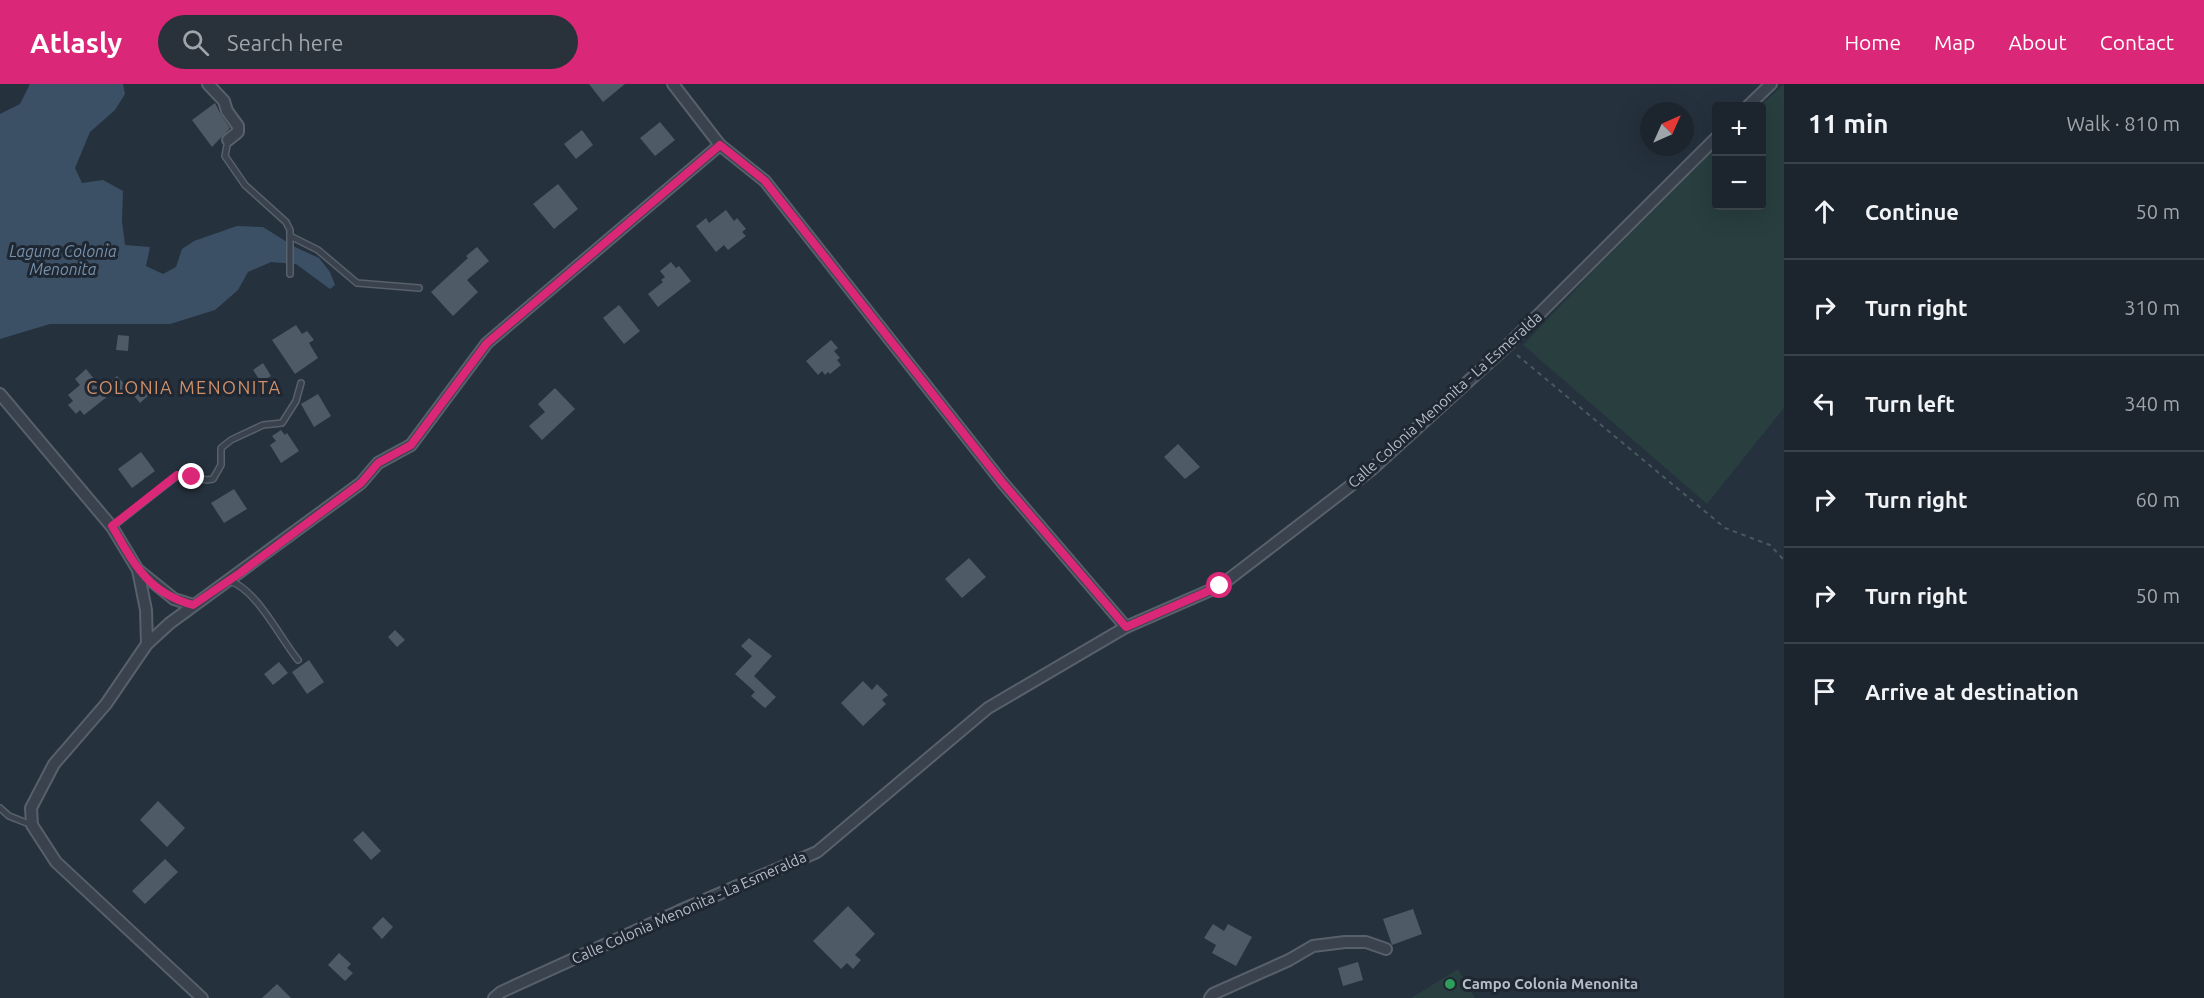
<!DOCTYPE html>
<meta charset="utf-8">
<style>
body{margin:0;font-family:Ubuntu,sans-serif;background:#29313a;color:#f1f3f6}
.controls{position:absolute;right:18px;top:18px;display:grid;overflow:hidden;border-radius:6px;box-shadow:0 6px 24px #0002}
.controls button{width:54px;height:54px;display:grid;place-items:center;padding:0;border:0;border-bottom:2px solid #3a424a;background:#1c252e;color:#f1f3f6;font:30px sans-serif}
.compass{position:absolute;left:1640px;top:18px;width:54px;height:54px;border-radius:50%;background:#1c252e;box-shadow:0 6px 24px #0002;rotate:45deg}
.stop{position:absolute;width:18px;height:18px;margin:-14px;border:4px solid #db2777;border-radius:50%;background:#fff}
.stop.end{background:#db2777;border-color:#fff;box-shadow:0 2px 6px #0008}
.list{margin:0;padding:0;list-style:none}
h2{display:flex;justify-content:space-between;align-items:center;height:78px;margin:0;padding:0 24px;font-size:26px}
h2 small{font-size:20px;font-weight:400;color:#a0a5aa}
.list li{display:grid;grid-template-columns:39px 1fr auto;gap:18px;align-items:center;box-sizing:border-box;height:96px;padding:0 24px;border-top:2px solid #3a424a}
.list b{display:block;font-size:22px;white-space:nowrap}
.list em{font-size:20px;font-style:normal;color:#a0a5aa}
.icon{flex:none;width:33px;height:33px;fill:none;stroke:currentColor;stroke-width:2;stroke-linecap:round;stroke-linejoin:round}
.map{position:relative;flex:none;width:1784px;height:914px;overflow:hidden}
header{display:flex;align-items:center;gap:36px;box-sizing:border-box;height:84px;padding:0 30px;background:#db2777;color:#fff}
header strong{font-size:28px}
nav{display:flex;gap:33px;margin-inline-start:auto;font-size:21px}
.search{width:420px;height:54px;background:#29313a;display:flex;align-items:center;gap:15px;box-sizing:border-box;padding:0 21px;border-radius:33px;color:#a0a5aa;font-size:22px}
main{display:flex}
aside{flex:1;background:#1c252e}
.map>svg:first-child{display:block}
</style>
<header>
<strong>Atlasly</strong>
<div class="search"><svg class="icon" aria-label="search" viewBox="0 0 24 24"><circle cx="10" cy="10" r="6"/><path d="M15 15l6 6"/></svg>Search here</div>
<nav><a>Home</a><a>Map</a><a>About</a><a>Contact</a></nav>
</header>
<main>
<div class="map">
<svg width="1784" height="914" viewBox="0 0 1784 914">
<rect width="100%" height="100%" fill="#25313d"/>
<g fill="#283e3f">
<polygon points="1784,0 1784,324 1707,420 1523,261 1595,185 1716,64 1716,122 1762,122 1762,22 1760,22"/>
<polygon points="1458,885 1475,914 1411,914"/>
</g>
<polygon fill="#3c5065" points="30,0 123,0 125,10 115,26 90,48 75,84 82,99 103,96 123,107 122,137 125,161 150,163 146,182 163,190 176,183 182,165 194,157 237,142 263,143 295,163 319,174 330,188 335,201 330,205 296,180 271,178 248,188 238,206 215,226 170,240 50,240 0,255 0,30 20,20"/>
<g fill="#4f5a67">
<polygon points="589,0 625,0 603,18"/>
<polygon points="215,19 221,31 230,44 212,63 192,36"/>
<polygon points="660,38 675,56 655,72 640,54"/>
<polygon points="582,46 593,61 576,75 564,60"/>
<polygon points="558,100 578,125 554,145 533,120"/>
<polygon points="726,126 734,137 737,134 746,145 742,148 746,152 728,166 724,161 716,168 696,142 706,134 709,139"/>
<polygon points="477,163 489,177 467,196 478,208 453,232 431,208 468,174 466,172"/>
<polygon points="671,178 676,184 679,182 691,197 658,223 648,210 663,198 661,196 665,193 660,187"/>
<polygon points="619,221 640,247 624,260 603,234"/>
<polygon points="296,241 302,250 307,247 314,256 309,259 318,274 295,290 272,256"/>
<polygon points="118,251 129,252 128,267 116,266"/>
<polygon points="831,256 838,264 834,267 840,274 837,276 841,281 830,290 828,288 825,291 822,287 818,291 806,277"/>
<polygon points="263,279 271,292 261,298 253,286"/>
<polygon points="86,285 108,312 84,331 80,326 76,330 68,321 73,317 68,311 80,301 75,295"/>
<polygon points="117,292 127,303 118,311 108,300"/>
<polygon points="138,300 149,311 140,319 130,307"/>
<polygon points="555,304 575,325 542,356 529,342 545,328 538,320"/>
<polygon points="318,310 331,332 314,343 301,320"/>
<polygon points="281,346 285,351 287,349 299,367 281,379 270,361 276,357 272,352"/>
<polygon points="1178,360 1200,383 1185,395 1164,373"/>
<polygon points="141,368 155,387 132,404 118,385"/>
<polygon points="234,405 247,425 224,439 211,419"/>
<polygon points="969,474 986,493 962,514 945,495"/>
<polygon points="395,546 405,556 397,563 388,553"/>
<polygon points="749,554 772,572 754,592 776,613 765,624 751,612 755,608 735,590 752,572 741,562"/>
<polygon points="309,576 324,598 307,610 292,588"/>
<polygon points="279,578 288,589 273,601 264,590"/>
<polygon points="863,597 872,606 877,600 888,611 882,616 886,620 863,642 841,619"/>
<polygon points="158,717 185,744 167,763 140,736"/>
<polygon points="363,747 381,767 371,776 353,756"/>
<polygon points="165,775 178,788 145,820 132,807"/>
<polygon points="848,822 875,850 855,871 861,876 853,885 847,879 841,885 813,857"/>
<polygon points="1413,825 1422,850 1392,861 1383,835"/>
<polygon points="383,833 393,843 382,855 372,844"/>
<polygon points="1213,840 1224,847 1228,840 1252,853 1236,882 1212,869 1216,861 1204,854"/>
<polygon points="339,869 351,880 347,884 353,889 345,897 328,881"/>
<polygon points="1358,878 1363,896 1343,902 1338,884"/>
<polygon points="277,900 291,914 262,914"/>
</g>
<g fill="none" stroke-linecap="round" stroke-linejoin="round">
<g stroke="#57606b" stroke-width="8">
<g id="lane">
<polyline points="228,56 225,72 245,101 286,138 290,146 290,190"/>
<polyline points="290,152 318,166 357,199 419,204"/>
<polyline points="112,443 178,391 207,396 213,395 221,381 221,364 231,356 263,341 282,339 296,317 301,299"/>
<path d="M229 497C256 504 280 554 298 576"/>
<polyline points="0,724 9,732 32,741"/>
</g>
</g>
<g stroke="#57606b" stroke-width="14">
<g id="street">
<polyline points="208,0 224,17 227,27 238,42 238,48 228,56"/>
<polyline points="673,0 720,61"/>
<polyline points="1748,22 1771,0"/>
<polyline points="0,310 112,443 138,486 146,526 147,560"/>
<polyline points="138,486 174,515 193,521"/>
<polyline points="202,914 56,778 32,741 31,724 54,680 106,620 147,560 170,539 361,399 378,379 411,361 487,259 720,61 765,97 1002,398 1126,543"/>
<polyline points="494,914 501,908 679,827 817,768 988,624 1126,543 1220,502 1371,386 1507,262 1716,54"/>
<polyline points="1210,914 1213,910 1289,876 1313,862 1345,858 1366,858 1386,865"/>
</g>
</g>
<polyline stroke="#475b5d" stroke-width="2" stroke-dasharray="4.5 4.5" stroke-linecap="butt" points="1517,271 1725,444 1770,461 1784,476"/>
<use href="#lane" stroke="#39424d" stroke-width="5"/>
<use href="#street" stroke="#39424d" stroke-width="10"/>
</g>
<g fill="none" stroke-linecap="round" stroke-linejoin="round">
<path stroke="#db2777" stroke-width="8" d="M192 393 177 391 112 442C134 480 148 509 193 521L240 489 361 399 378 379 411 361 487 259 720 61 765 97 1002 398 1126 543 1220 502"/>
</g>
<circle fill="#2e9e5b" stroke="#1e2732" stroke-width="2" cx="1450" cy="900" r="6"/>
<g text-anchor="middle" stroke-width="6" stroke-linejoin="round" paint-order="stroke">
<g font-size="15" fill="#b5bdc8" stroke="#1e2732">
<text transform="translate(1445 316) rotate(-42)" y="5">Calle Colonia Menonita - La Esmeralda</text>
<text transform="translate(689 824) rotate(-24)" y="5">Calle Colonia Menonita - La Esmeralda</text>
</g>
<g font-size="15" font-weight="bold" fill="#b5bdc8" stroke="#1e2732" text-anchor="start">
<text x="1462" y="905">Campo Colonia Menonita</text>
</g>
<g font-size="16" font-style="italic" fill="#7790aa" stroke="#1e2732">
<text x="63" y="173">Laguna Colonia<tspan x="63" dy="18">Menonita</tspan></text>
</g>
<g font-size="18" letter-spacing="1.5" fill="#cf8f69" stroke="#1e2732">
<text x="184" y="310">COLONIA MENONITA</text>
</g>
</g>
</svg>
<div class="controls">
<button>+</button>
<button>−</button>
</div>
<svg class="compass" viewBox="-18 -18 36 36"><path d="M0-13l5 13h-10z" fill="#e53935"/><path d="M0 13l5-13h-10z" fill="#a0a5aa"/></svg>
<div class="stop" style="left:1220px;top:502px"></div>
<div class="stop end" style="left:192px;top:393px"></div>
</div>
<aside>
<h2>11 min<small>Walk · 810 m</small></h2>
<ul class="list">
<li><svg class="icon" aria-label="ahead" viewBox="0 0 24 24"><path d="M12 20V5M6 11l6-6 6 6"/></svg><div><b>Continue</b></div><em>50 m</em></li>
<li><svg class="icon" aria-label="right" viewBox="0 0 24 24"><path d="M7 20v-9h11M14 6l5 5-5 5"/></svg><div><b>Turn right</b></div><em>310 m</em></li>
<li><svg class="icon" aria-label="left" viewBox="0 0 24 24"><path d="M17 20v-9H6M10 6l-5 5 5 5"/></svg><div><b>Turn left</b></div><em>340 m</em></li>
<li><svg class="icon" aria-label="right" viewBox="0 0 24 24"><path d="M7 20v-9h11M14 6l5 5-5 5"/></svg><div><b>Turn right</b></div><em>60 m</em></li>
<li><svg class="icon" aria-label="right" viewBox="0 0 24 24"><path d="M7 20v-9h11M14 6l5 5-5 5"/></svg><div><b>Turn right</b></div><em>50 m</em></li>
<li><svg class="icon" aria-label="arrive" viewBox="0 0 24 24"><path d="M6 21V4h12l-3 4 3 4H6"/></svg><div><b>Arrive at destination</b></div></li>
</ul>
</aside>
</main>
